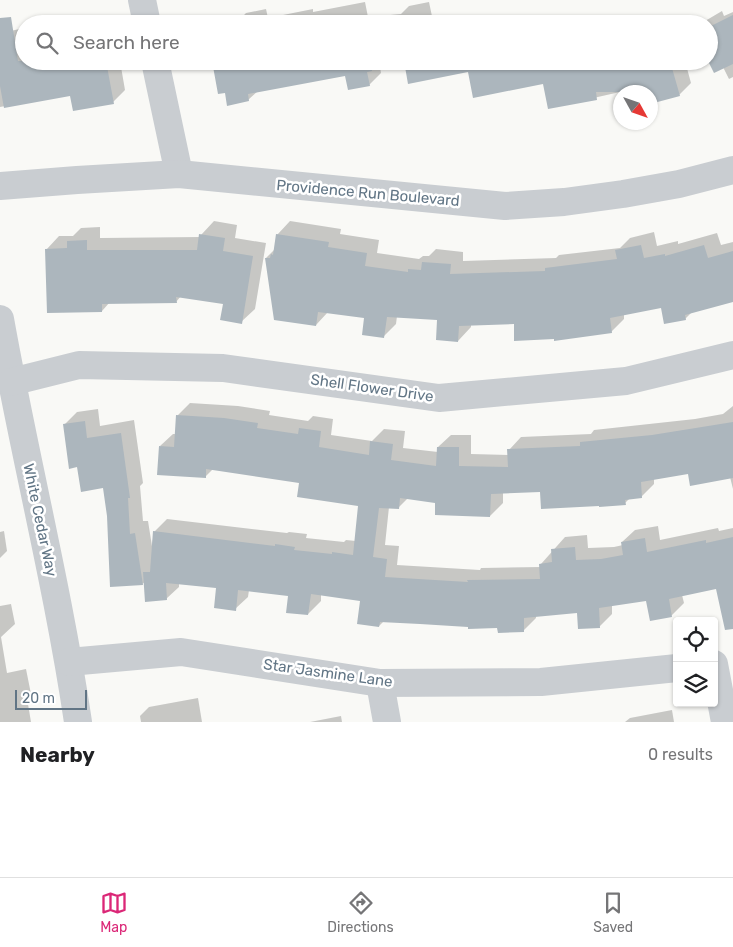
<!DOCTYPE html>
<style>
body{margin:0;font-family:Rubik,sans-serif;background:#f6f6f6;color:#202124}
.controls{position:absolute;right:15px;bottom:15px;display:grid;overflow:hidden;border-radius:5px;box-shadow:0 1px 4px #0004}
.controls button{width:45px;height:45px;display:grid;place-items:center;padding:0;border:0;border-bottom:1px solid #e0e0e0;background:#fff;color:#202124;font:25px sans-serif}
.compass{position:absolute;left:613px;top:85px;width:45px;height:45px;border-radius:50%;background:#fff;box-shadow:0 1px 4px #0004;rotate:130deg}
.scale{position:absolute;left:15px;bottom:12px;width:72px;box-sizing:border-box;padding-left:5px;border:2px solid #617585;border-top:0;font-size:14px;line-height:18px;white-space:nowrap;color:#617585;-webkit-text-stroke:4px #fff;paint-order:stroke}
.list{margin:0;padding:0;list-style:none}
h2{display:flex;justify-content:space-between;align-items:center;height:65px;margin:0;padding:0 20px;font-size:21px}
h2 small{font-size:16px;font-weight:400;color:#757577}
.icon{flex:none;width:28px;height:28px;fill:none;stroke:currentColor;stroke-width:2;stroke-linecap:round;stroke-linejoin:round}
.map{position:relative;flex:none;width:733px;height:722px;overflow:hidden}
.search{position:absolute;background:#fff;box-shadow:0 1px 4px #0004;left:15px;right:15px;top:15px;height:55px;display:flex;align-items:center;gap:12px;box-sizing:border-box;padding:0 18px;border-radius:28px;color:#757577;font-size:19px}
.sheet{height:155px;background:#fff}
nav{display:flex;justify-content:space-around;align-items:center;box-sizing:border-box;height:70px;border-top:1px solid #e0e0e0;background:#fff;font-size:14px;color:#757577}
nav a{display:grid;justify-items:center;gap:2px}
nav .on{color:#db2777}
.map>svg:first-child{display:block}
</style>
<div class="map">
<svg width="733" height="722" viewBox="0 0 733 722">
<rect width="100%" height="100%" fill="#f9f9f6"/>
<g fill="#0003">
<polygon points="365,2 368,17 401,14 409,6 429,2 433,21 459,16 461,24 235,24 246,13 266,9 268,18 313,9 313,12"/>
<polygon points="722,11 724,16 733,12 733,77 729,79 723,67 709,60 709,24 700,24"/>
<polygon points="24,28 24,61 120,61 125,90 113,102 71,94 0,107 0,37 6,32"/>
<polygon points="214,61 685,61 691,83 679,95 650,92 620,92 549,108 544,83 405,62 380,67 381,73 369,85 346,74 258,91 248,100 226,91"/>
<polygon points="214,221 237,225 235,238 266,243 255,309 241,322 224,303 181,296 176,302 110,302 102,311 46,250 59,236 73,236 81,228 100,227 100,238 200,237 201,235"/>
<polygon points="290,221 341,229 340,234 379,240 377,253 419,259 423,256 429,256 436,249 463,252 463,261 556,258 559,255 620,248 630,238 654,232 657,246 678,241 678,244 717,233 721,245 733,242 733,300 692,312 685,319 662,307 624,314 624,319 611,332 515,323 471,324 471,327 458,341 439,319 397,316 396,324 383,337 366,317 328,312 316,325 275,319 266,258 275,249 277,235"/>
<polygon points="190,403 238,406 270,411 269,415 308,421 313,416 333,419 331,435 372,441 384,429 405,431 403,448 438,452 438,447 451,435 471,435 471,454 509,455 509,450 521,437 591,434 594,430 695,419 723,414 733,406 733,489 730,477 689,473 654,479 654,484 641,497 630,498 625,503 541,491 503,492 503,503 490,516 437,502 408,498 398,508 389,507 385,545 399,546 397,565 480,570 481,568 541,567 541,564 565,537 587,535 588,548 614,547 623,545 622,542 635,530 658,526 660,540 718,528 719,531 733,528 733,600 716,587 682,595 684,603 671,616 647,600 612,605 612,614 599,627 578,612 536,615 536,618 523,631 498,627 384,621 379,626 361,600 321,594 321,601 308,614 290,595 249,590 248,597 235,609 217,587 179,583 179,587 166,599 145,582 142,584 108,516 104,487 78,466 64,425 77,412 98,409 100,426 134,420 143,483 140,486 143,521 148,521 152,546 154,532 167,519 287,533 289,532 307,534 306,538 344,542 346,540 356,541 359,505 300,482 213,469 205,477 160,446 173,434 176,434 178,415"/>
<polygon points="4,531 7,551 0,558 0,532"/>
<polygon points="11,604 15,624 1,637 7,673 26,669 31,694 27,698 31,722 0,722 0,606"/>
<polygon points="198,698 202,722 141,722 140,716 149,707"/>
<polygon points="672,710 674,722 625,722 630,718"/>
<polygon points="341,716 342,722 310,722"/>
</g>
<g fill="#acb6bd">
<polygon points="733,15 733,64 714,73 709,63 709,27"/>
<polygon points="11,17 18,61 106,61 114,104 73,111 70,96 4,108 0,86 0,18"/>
<polygon points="212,61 371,61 372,71 367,72 370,86 348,90 345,76 248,94 249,101 227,106 225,93 218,94"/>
<polygon points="404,61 670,61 680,96 650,104 650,92 596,92 597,100 548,109 543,84 473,98 468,72 408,84"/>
<polygon points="199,234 225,238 223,251 253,256 242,324 220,320 223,304 176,297 177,303 102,304 102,312 47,313 45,249 67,248 67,241 87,240 87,250 197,250"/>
<polygon points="276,234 329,242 328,247 367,253 365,266 408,272 408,269 421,270 422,262 451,264 450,274 545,271 545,268 617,259 615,250 641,245 644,258 665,254 665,256 704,245 708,258 733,251 733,302 685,315 686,320 664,324 661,308 610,318 612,333 554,341 554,339 514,341 514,324 459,326 458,342 436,340 437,320 387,317 384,338 362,335 364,318 318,312 316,326 274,320 265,258 270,258 271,254 273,255"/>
<polygon points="176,415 224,418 258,423 257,428 298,434 299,428 321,431 319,447 369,455 370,441 393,444 391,460 436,466 437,447 459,447 459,466 508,467 507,449 580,446 580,442 652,435 733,422 733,478 690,486 688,474 641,482 642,498 625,500 626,505 599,507 599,506 541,509 540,492 491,494 490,517 435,515 435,503 400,498 399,509 379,508 373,557 387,559 385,577 468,582 467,580 540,579 539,564 552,562 551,549 575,547 576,560 601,559 623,555 621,542 645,538 647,552 706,540 706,543 733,537 733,629 725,630 716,589 669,599 672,617 650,621 646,601 599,608 600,628 578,629 577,613 524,618 524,632 498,633 497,628 468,629 468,627 420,624 380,622 379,627 357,624 360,601 311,594 308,615 286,613 288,596 238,590 236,611 214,608 216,588 166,583 167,600 145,602 143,572 150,572 153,531 275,546 275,544 295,547 294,550 332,554 332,552 353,555 358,506 297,497 299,483 206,469 206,478 157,475 159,446 174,447"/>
<polygon points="85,421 87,438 121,433 130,498 128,498 130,534 135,533 143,585 110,587 107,516 103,488 81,492 77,467 69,469 63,424"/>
</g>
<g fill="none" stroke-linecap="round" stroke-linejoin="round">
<g stroke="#c9cdd1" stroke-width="28">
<polyline points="142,0 147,24"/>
<polyline points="155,61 179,174"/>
<polyline points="0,186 77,180 179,174 505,206 564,202 623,194 679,184 733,170"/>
<path d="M0 319C24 454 58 587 78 722"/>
<polyline points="11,382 79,365 223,368 439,398 626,381 733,355"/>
<polyline points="69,662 181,652 380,683 541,682 677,668"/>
<polyline points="714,664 725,722"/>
<polyline points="380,683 387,722"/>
</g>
</g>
<g text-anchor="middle" stroke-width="5" stroke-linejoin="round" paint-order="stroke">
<g font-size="15" fill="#617585" stroke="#fff">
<text transform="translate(368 193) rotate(5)" y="5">Providence Run Boulevard</text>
<text transform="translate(372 388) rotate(8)" y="5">Shell Flower Drive</text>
<text transform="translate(40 520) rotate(78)" y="5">White Cedar Way</text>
<text transform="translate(328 673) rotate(8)" y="5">Star Jasmine Lane</text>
</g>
</g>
</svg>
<div class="controls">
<button><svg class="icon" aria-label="locate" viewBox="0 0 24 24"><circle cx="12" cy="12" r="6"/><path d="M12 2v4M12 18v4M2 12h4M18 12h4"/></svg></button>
<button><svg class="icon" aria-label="layers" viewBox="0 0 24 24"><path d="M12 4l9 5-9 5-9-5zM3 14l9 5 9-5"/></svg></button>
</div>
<svg class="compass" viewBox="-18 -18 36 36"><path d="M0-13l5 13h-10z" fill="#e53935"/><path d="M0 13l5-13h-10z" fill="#757577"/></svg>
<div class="scale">20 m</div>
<div class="search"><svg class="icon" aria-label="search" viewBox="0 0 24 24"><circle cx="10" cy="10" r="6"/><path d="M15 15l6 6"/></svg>Search here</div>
</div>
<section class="sheet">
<h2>Nearby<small>0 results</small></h2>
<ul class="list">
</ul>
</section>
<nav>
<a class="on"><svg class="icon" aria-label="map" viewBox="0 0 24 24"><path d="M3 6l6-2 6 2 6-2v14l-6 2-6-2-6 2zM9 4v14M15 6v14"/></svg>Map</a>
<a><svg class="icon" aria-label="directions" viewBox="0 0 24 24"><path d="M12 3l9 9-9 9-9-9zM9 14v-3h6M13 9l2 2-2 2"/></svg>Directions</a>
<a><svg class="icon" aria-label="saved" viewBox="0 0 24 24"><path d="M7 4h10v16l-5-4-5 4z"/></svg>Saved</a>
</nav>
